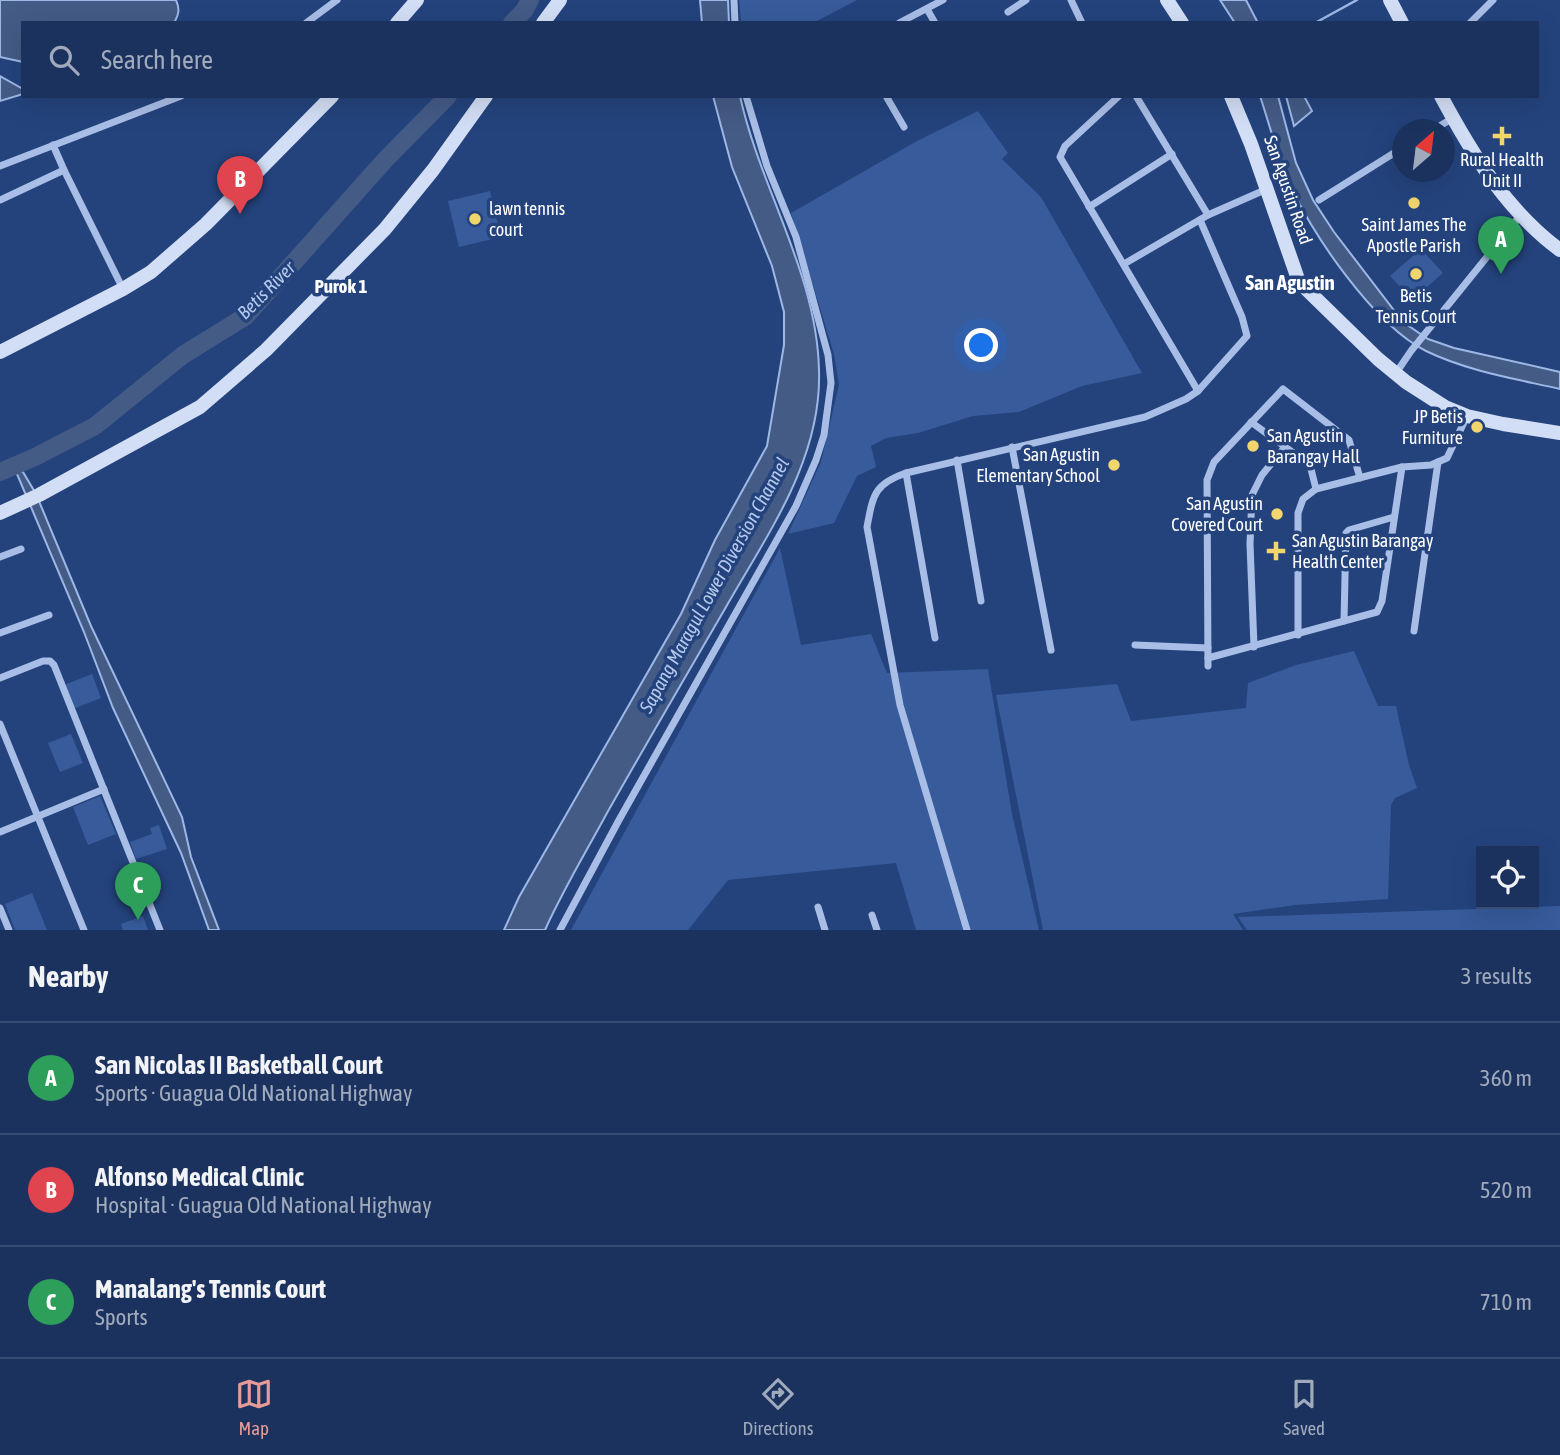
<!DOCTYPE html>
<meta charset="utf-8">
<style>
body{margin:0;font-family:"Asap Condensed",sans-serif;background:#243a64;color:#f1f3f6}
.controls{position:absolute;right:21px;bottom:21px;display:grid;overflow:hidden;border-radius:0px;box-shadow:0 7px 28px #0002}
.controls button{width:63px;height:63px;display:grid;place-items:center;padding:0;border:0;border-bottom:2px solid #394d73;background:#1b325e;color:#f1f3f6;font:35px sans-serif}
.compass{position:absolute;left:1392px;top:119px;width:63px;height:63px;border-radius:50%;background:#1b325e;box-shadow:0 7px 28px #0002;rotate:28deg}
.you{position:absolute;left:982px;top:346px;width:24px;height:24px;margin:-18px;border:5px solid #fff;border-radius:50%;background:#1a73e8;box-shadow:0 0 0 10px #1a73e833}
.badge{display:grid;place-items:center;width:46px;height:46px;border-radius:50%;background:#e69b98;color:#fff;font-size:23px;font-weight:700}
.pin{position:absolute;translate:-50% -58px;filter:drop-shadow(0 2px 4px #0008)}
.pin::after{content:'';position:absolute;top:37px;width:24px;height:21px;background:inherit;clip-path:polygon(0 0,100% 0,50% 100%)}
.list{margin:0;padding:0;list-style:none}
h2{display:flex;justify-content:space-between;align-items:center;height:91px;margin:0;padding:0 28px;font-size:30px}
h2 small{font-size:23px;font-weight:400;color:#a0aabc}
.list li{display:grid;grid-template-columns:46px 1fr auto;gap:21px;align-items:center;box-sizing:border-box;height:112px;padding:0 28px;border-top:2px solid #394d73}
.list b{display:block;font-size:26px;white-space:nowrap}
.list p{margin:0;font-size:23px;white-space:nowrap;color:#a0aabc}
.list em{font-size:23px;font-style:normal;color:#a0aabc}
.icon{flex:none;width:38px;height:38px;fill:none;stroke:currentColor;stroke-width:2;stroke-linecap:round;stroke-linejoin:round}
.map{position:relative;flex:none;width:1560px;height:930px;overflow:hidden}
.search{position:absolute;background:#1b325e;box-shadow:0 7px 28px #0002;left:21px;right:21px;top:21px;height:77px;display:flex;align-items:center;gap:18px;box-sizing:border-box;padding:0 24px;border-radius:0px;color:#a0aabc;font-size:26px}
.sheet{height:427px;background:#1b325e}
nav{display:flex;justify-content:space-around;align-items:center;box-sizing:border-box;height:98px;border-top:2px solid #394d73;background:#1b325e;font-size:19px;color:#a0aabc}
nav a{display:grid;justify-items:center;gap:4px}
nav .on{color:#e69b98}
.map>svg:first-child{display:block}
</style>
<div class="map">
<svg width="1560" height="930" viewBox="0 0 1560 930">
<rect width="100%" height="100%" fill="#24437d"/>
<g fill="#375b9b">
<polygon points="739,0 857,0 813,23 741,23"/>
<polygon points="978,111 1008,153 1002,159 1041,197 1142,373 1082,386 1019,412 973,416 918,433 886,438 871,446 876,467 857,476 834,523 788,534 821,462 839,385 834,354 791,213 917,141"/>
<polygon points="490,191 501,237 459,247 448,201"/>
<polygon points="1421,249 1443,273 1412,300 1390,276"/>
<polygon points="780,548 801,645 871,634 887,673 988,669 1012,814 1039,930 916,930 896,863 728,880 688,930 571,930"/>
<polygon points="1354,651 1378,706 1396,706 1409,765 1417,788 1395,798 1391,805 1388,899 1295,905 1233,914 1243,930 1043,930 996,695 1117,684 1131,721 1246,708 1248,683 1296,665"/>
<polygon points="92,674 101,698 73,709 64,685"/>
<polygon points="71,734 83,763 60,772 48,743"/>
<polygon points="100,796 116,834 88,845 73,807"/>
<polygon points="159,825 167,849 136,859 130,842 152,834 150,828"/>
<polygon points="32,893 47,930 15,930 5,904"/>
<polygon points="1560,906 1560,930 1247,930 1238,917"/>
<polygon points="143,916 148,930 123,930 121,924"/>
</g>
<g fill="#445b86" stroke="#9db8e6" stroke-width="2">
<path d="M0 0H176C180 9 179 14 174 23H23V62L0 57Z"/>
<polygon points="700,0 728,0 729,23 702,23"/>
<polygon points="1220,0 1246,0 1258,23 1235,23"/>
<polygon points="0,76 23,89 23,94 0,101"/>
<path d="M713 96H740C760 188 817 274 819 370 822 459 768 533 726 607 686 676 646 744 607 813 586 852 563 890 545 930H504L519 897 681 614 715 540 767 446 784 345V312L772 266 732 167Z"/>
<path d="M1260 96H1278L1296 163 1313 200 1334 232 1403 322 1428 339 1454 348 1560 372V389C1516 379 1467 371 1426 351 1374 325 1309 231 1287 178 1276 151 1269 123 1260 96Z"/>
<polygon points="1286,96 1304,96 1312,111 1294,126"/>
<polygon points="17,469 23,472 36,494 91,626 182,817 191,857 219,930 209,930 181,853 113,708 84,632 17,474"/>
</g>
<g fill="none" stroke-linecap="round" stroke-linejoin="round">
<polyline stroke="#9db8e6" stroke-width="2.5" points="1315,23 1357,0"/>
<g stroke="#445b86" stroke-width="18">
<polyline points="512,23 524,11 530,0"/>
<polyline points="0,472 35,457 95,426 183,355 246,316 385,160 448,96"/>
</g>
<g stroke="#a9bee6" stroke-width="7">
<polyline points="734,0 735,23"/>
<polyline points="1071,0 1082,23"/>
<polyline points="927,9 935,23"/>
<polyline points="1008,12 1026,0"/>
<polyline points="306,23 337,0"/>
<polyline points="899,23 943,0"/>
<polyline points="1470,23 1493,0"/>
<polyline points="886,96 904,127"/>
<polyline points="1119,96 1065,146 1060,157 1198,391"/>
<polyline points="1136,96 1208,215"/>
<polyline points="1433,130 1453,118"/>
<polyline points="53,145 64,170 123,289"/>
<polyline points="0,166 181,96"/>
<polyline points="0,200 64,170"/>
<polyline points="1319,200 1402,148"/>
<polyline points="1089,207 1172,154"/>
<polyline points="1124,264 1208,215 1267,189"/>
<polyline points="1396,373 1411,351 1520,216"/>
<polyline points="1251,422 1310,465 1316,489"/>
<polyline points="1012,447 1051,650"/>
<polyline points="957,460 981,601"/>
<polyline points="906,473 935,638"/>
<polyline points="0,557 21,549"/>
<polyline points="1344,621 1346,533 1349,530 1394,517"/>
<polyline points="1414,631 1438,462"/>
<polyline points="0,633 49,615"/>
<polyline points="1298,635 1298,513 1303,499 1316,489 1402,467 1431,465 1447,458 1467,416"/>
<polyline points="1135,645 1208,648"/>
<polyline points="1254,647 1250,544 1252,495 1262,475 1285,447"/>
<polyline points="1208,658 1377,612 1382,601 1402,467"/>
<polyline points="1208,666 1207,480 1214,462 1283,389 1349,440 1360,478"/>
<polyline points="0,678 43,661 50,661 54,665 160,930"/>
<polyline points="0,724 84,930"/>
<polyline points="0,832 104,789"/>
<polyline points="818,907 825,930"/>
<polyline points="0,908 9,930"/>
<polyline points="872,915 877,930"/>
<polyline points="560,930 619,820 796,506 816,460 824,435 831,383 828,355 796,237 767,166 746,96"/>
<path d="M967 930 900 705 867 527C873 495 874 484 906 473L1145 417 1186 399 1198 391 1247 336 1242 317 1200 220"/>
</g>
<g stroke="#d2def5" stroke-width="14">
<polyline points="1167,0 1182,23"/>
<polyline points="1390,0 1402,23"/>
<polyline points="397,23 417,0"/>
<polyline points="543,23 560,0"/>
<polyline points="1231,96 1251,144 1299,282 1378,359 1406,382 1445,407 1467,416 1503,424 1560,433"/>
<path d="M1441 96C1472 154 1507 211 1560 250"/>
<polyline points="0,352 123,289 151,272 206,224 332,96"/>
<polyline points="0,513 39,495 200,407 266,350 385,229 433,170 486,96"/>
</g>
</g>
<g fill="#f0d66c" stroke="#24437d" stroke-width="2.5">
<path d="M1498.5 125.5h7v7h7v7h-7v7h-7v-7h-7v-7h7z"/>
<circle cx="1414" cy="203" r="7"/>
<circle cx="475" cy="219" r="7"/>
<circle cx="1416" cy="274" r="7"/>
<circle cx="1477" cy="427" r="7"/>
<circle cx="1253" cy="446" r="7"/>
<circle cx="1114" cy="465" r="7"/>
<circle cx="1277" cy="514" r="7"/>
<path d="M1272.5 540.5h7v7h7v7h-7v7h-7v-7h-7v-7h7z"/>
</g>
<g text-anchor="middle" stroke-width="7" stroke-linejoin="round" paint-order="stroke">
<g font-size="18" fill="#fff" stroke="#24437d">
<text x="1502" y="166">Rural Health<tspan x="1502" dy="21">Unit II</tspan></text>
<text x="489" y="215" text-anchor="start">lawn tennis<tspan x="489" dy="21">court</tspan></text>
<text x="1414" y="231">Saint James The<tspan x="1414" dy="21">Apostle Parish</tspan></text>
<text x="1416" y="302">Betis<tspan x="1416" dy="21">Tennis Court</tspan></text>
<text x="1463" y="423" text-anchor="end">JP Betis<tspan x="1463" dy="21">Furniture</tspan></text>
<text x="1267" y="442" text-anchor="start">San Agustin<tspan x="1267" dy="21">Barangay Hall</tspan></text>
<text x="1100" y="461" text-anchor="end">San Agustin<tspan x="1100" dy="21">Elementary School</tspan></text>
<text x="1263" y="510" text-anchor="end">San Agustin<tspan x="1263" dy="21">Covered Court</tspan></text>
<text x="1292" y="547" text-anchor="start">San Agustin Barangay<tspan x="1292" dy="21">Health Center</tspan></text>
</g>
<g font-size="18" fill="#fff" stroke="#24437d">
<text transform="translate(1288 190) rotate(71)" y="6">San Agustin Road</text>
</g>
<g font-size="19" font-weight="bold" fill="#fff" stroke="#24437d">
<text x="341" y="293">Purok 1</text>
</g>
<g font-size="19" font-style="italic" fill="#b4c9ed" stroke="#24437d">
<text transform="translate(266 290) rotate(-45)" y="7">Betis River</text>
<text transform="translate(714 585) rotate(-61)" y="7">Sapang Maragul Lower Diversion Channel</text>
</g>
<g font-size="21" font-weight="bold" fill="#fff" stroke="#24437d">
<text x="1290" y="290">San Agustin</text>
</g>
</g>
</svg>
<div class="controls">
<button><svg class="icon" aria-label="locate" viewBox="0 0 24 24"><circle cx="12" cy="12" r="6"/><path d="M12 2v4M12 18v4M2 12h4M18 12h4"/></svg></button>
</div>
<svg class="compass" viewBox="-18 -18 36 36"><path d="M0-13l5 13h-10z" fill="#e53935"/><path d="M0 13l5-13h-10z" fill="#a0aabc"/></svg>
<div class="you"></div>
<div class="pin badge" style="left:1501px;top:274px;background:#2e9e5b">A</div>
<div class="pin badge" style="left:240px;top:214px;background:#e0444e">B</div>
<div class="pin badge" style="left:138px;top:920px;background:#2e9e5b">C</div>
<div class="search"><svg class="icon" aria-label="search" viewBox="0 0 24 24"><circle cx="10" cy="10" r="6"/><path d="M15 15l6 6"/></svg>Search here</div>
</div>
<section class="sheet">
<h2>Nearby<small>3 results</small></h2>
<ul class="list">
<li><span class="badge" style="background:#2e9e5b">A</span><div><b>San Nicolas II Basketball Court</b><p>Sports · Guagua Old National Highway</p></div><em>360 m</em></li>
<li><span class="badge" style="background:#e0444e">B</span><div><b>Alfonso Medical Clinic</b><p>Hospital · Guagua Old National Highway</p></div><em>520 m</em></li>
<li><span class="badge" style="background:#2e9e5b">C</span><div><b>Manalang's Tennis Court</b><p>Sports</p></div><em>710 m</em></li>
</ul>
</section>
<nav>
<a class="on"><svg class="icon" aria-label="map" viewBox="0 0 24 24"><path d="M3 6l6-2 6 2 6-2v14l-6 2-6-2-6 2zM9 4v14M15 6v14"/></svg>Map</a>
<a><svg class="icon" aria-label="directions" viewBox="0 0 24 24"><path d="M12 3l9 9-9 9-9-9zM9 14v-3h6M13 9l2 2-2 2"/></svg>Directions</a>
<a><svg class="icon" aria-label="saved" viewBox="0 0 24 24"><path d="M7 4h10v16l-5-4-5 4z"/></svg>Saved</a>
</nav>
